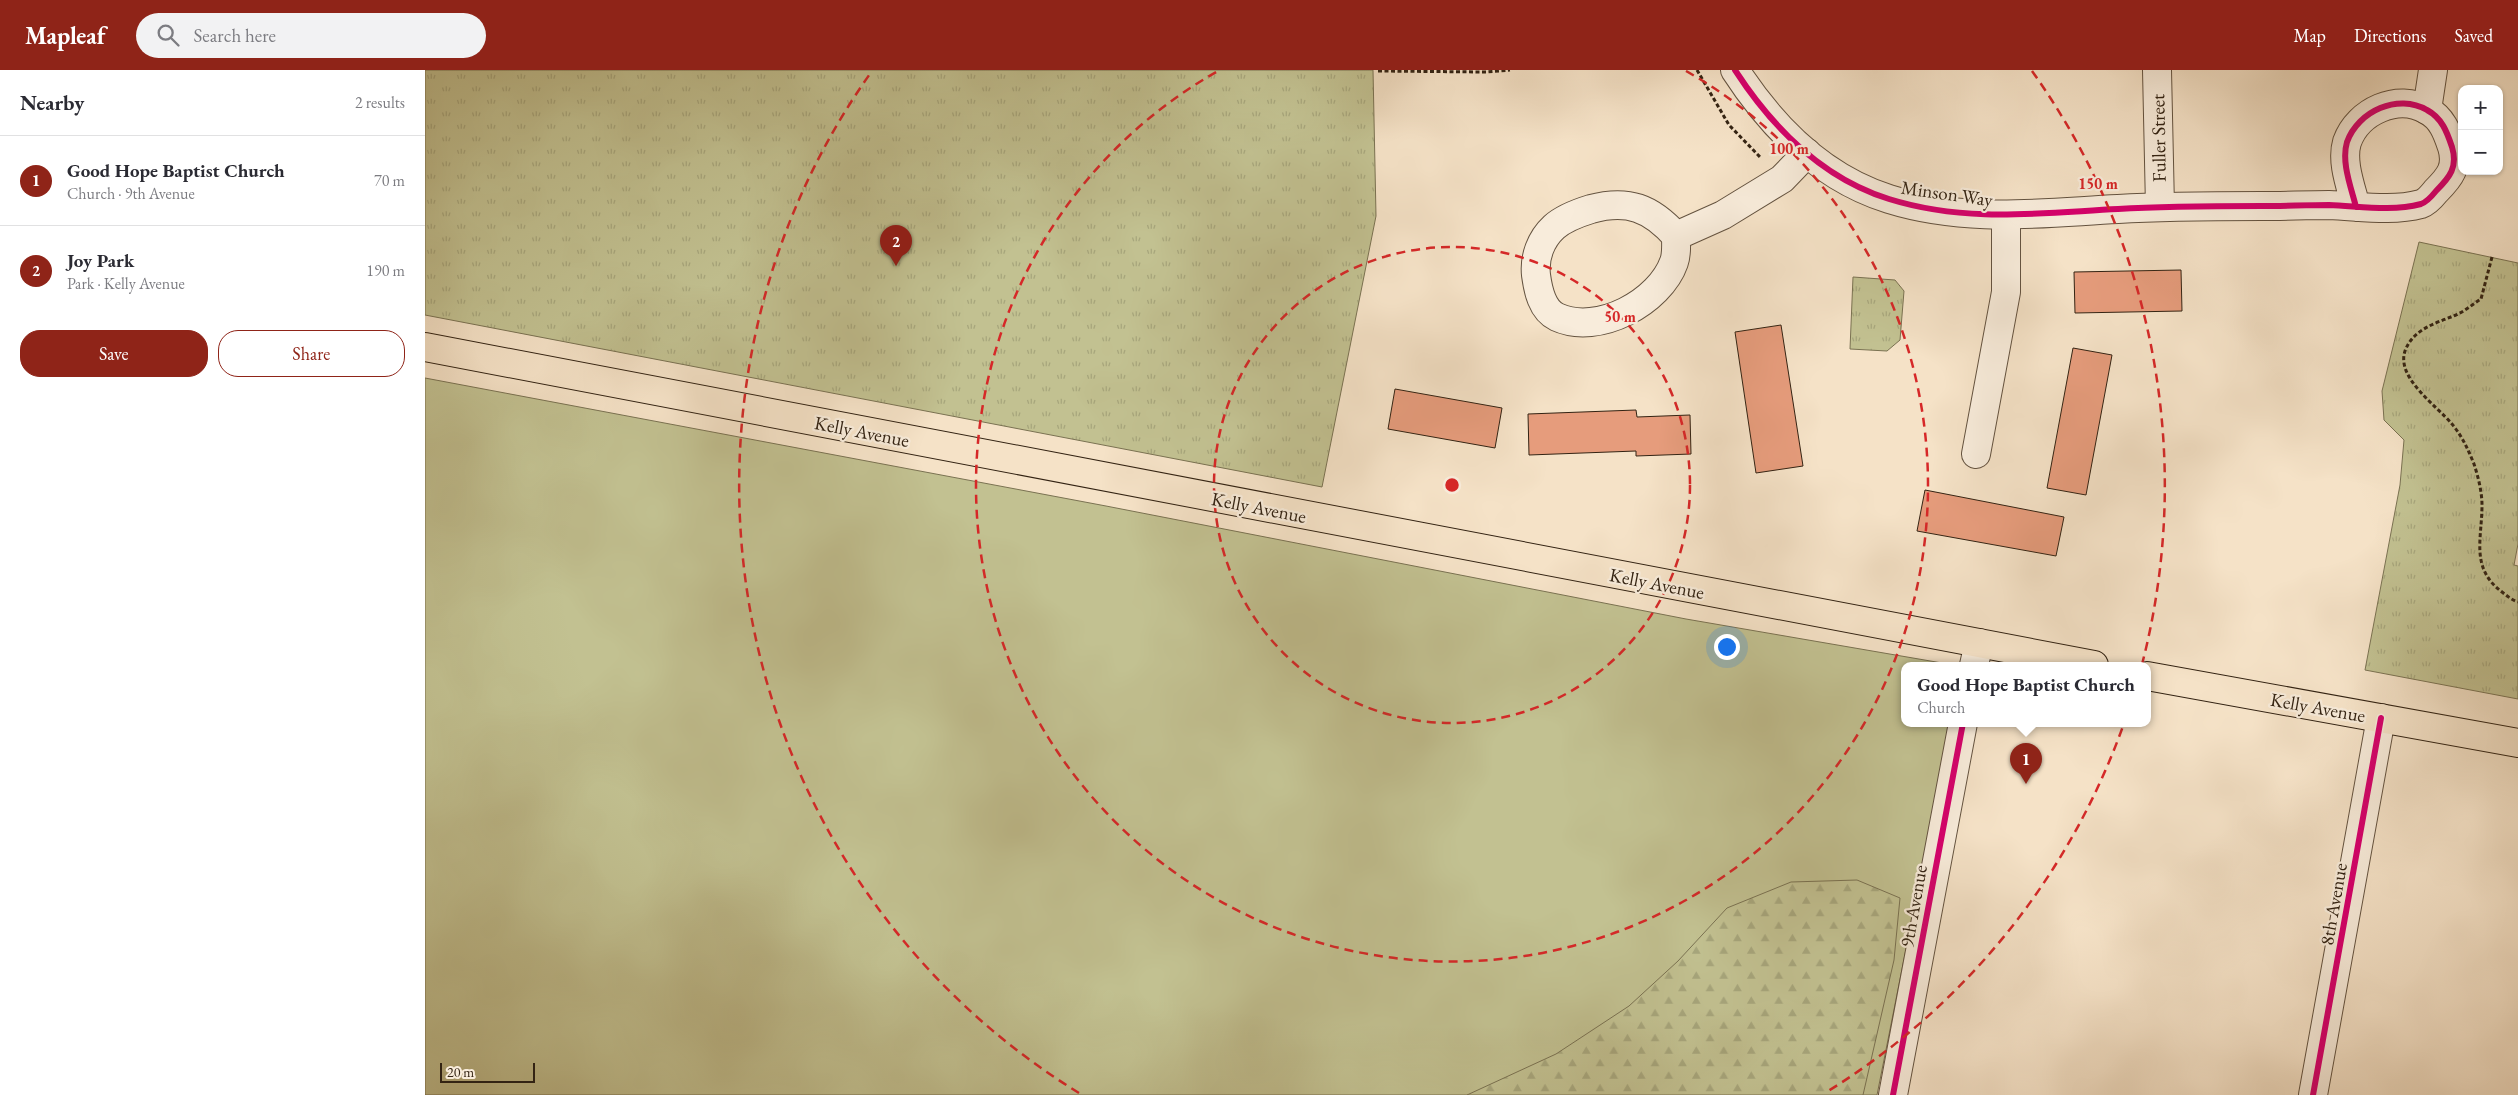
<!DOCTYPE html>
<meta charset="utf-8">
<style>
body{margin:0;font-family:"EB Garamond",serif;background:#f2f2f3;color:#2b2b33}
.controls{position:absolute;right:15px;top:15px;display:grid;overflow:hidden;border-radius:10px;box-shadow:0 1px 4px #0004}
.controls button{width:45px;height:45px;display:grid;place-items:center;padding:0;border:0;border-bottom:1px solid #e1e1e2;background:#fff;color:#2b2b33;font:25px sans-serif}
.scale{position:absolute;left:15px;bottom:12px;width:95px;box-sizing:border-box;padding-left:5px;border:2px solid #332313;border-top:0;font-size:14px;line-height:18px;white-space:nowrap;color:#332313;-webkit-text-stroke:4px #f8ecdb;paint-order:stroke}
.you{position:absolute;left:1301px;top:576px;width:18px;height:18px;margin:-12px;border:4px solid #fff;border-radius:50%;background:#1a73e8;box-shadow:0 0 0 8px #1a73e833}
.badge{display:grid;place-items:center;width:32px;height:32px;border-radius:50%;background:#8f2418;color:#fff;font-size:16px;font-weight:700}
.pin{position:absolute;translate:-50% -41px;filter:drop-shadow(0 1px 2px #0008)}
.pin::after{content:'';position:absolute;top:26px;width:18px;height:15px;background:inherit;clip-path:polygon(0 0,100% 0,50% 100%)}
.popup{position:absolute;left:1476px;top:592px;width:250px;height:65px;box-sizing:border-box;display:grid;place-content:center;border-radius:10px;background:#fff;filter:drop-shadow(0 1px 4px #0005);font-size:16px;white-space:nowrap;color:#7c7c81}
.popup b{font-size:19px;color:#2b2b33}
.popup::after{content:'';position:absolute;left:50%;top:100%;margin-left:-10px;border:10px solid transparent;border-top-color:#fff}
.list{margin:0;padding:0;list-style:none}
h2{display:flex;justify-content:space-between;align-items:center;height:65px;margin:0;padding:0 20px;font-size:21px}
h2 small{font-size:16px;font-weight:400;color:#7c7c81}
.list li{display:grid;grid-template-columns:32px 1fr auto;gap:15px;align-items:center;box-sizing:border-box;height:90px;padding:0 20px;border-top:1px solid #e1e1e2}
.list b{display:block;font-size:19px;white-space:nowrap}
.list p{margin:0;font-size:16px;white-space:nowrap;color:#7c7c81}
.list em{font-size:16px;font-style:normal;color:#7c7c81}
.actions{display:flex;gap:10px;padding:15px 20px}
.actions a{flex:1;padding:11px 0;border:1px solid #8f2418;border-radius:20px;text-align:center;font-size:18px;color:#8f2418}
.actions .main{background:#8f2418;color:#fff}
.icon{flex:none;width:28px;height:28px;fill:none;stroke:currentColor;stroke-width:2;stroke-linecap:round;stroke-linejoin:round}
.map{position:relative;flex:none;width:2093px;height:1025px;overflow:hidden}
header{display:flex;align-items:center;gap:30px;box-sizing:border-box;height:70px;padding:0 25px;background:#8f2418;color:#fff}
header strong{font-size:24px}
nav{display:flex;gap:28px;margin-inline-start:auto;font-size:18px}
.search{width:350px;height:45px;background:#f2f2f3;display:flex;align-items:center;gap:12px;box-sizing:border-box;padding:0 18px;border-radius:28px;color:#7c7c81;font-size:19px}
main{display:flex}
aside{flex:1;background:#fff}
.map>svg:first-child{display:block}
</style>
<header>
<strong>Mapleaf</strong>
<div class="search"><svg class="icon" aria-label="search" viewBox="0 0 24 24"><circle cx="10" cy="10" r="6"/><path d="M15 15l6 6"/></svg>Search here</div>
<nav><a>Map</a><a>Directions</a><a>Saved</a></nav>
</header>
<main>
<aside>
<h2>Nearby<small>2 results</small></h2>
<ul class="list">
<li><span class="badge">1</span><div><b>Good Hope Baptist Church</b><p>Church · 9th Avenue</p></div><em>70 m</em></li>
<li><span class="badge">2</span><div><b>Joy Park</b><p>Park · Kelly Avenue</p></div><em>190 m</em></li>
</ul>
<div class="actions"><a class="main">Save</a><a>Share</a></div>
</aside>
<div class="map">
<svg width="2093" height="1025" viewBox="0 0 2093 1025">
<defs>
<pattern id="forest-firs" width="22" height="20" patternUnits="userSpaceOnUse" patternTransform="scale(1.25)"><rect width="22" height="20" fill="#c2c191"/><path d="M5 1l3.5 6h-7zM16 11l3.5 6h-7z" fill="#a7a67c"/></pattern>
<pattern id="park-tufts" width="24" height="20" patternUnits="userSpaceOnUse" patternTransform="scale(1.25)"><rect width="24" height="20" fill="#c2c191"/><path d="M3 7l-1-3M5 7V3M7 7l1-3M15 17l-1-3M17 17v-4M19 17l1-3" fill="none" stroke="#a7a67c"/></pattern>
</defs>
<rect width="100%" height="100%" fill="#f5e2c7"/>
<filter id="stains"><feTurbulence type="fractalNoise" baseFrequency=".004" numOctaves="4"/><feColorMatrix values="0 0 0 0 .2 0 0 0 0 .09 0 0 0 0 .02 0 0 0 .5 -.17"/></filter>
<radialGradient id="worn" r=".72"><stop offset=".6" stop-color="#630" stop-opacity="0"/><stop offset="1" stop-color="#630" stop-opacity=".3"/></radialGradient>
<polygon fill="#c2c191" stroke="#7a7252" points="0,308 681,436 1261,549 1517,593 1519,595 1480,595 1480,653 1526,653 1452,1025 0,1025"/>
<polygon fill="url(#forest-firs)" stroke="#7a7252" points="1432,810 1475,828 1469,890 1438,1025 1042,1025 1131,984 1204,936 1253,891 1302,838 1366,812"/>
<g fill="url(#park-tufts)" stroke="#7a7252">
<polygon points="0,0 948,0 951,146 897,417 0,245"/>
<polygon points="1994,172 2093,193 2093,474 2089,495 2093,496 2093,629 1940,600 1975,415 1979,370 1959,350 1957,321"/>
<polygon points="1428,207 1470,210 1479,221 1475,270 1462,281 1425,279"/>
</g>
<g fill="#e69c7c" stroke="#332313">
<polygon points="1756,200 1757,241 1650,243 1649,202"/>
<polygon points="1356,255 1378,396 1331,403 1310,262"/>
<polygon points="1648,278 1687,285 1661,425 1622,418"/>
<polygon points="970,319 1077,338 1070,378 963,359"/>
<polygon points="1211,340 1212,347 1265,345 1266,384 1211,386 1211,381 1104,385 1103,344"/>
<polygon points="1500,420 1639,447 1631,486 1492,461"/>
</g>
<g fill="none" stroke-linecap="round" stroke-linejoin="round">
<g stroke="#645340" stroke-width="30">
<g id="minor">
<path d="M1310 0C1347 57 1397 108 1464 129 1541 153 1614 143 1693 139 1741 136 1789 136 1837 136 1859 136 1882 135 1904 135 1934 136 1966 142 1996 134 2002 132 2007 126 2011 121 2025 107 2033 97 2027 77 2022 62 2017 48 2002 40 1973 23 1933 41 1922 72 1916 92 1926 117 1931 137"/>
<polyline points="1732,0 1735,137"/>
<polyline points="2002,40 2008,0"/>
<path d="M1251 166C1251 174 1252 184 1249 192 1235 232 1173 266 1132 247 1117 240 1113 220 1111 205 1109 187 1116 169 1129 157 1139 148 1153 143 1166 139 1203 129 1226 138 1251 166L1298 145 1357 109 1382 83"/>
<polyline points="1551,384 1581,222 1581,145"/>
<polyline points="1549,595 1554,573"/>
<polyline points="1468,1025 1538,653"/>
<polyline points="1888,1025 1956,648"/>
</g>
</g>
<g stroke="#332313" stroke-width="30">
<g id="major">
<polyline points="0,277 1669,595"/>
<polyline points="1722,606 2093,673"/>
</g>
</g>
<g stroke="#332313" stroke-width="3" stroke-dasharray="4 2.5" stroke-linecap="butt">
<polyline points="1272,0 1304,55 1336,88"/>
<polyline points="953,1 1061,2 1085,0"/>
<path d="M2067 187 2056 229C2048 234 2040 241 2031 245 2011 253 1988 259 1980 281 1971 308 2011 335 2027 354 2037 366 2043 379 2049 394 2053 406 2057 422 2057 435 2057 469 2045 498 2077 522 2082 526 2087 530 2093 532"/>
</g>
<use href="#minor" stroke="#f8ecdb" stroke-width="28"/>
<use href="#major" stroke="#f5e2c7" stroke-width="28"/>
<g stroke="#f8ecdb" stroke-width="9">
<g id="cycleway">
<path d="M1310 0C1347 57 1397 108 1464 129 1541 153 1614 143 1693 139 1741 136 1789 136 1837 136 1859 136 1882 135 1904 135 1934 136 1966 142 1996 134 2002 132 2007 126 2011 121 2025 107 2033 97 2027 77 2022 62 2017 48 2002 40 1973 23 1933 41 1922 72 1916 92 1926 117 1931 137"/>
<polyline points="1468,1025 1538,653"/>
<polyline points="1888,1025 1956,648"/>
</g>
</g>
<use href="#cycleway" stroke="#d6006c" stroke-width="6"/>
</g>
<g fill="none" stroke="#d62828" stroke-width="2.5" stroke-dasharray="9 6">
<circle cx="1027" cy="415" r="238"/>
<path d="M1261 1A476 476 0 1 1 793 1"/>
<path d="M654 1023A713 713 0 0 1 447 1M1607 1A713 713 0 0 1 1400 1023"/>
</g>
<g text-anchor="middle" stroke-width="4.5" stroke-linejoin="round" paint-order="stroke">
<g font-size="19" fill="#332313" stroke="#f8ecdb">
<text transform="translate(1733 68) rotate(-91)" y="7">Fuller Street</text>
<text transform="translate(1522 123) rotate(8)" y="7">Minson Way</text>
<text transform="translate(437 361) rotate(11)" y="7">Kelly Avenue</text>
<text transform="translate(834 437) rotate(11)" y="7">Kelly Avenue</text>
<text transform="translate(1232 513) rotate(11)" y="7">Kelly Avenue</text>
<text transform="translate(1893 637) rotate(10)" y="7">Kelly Avenue</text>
<text transform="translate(1908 834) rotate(-80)" y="7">8th Avenue</text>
<text transform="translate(1488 836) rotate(-80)" y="7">9th Avenue</text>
</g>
</g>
<circle cx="1027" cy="415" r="8" fill="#d62828" stroke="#f8ecdb" stroke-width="2.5"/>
<g font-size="15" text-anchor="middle" font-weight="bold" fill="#d62828" stroke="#f8ecdb" stroke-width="4.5" stroke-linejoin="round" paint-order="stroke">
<text x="1364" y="84">100 m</text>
<text x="1673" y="119">150 m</text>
<text x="1195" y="252">50 m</text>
</g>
<rect width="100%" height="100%" filter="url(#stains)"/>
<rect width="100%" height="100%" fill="url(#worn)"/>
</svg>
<div class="controls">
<button>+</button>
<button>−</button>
</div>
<div class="scale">20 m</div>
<div class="you"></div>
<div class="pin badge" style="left:1601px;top:714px">1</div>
<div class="popup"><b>Good Hope Baptist Church</b>Church</div>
<div class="pin badge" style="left:471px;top:196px">2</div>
</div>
</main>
